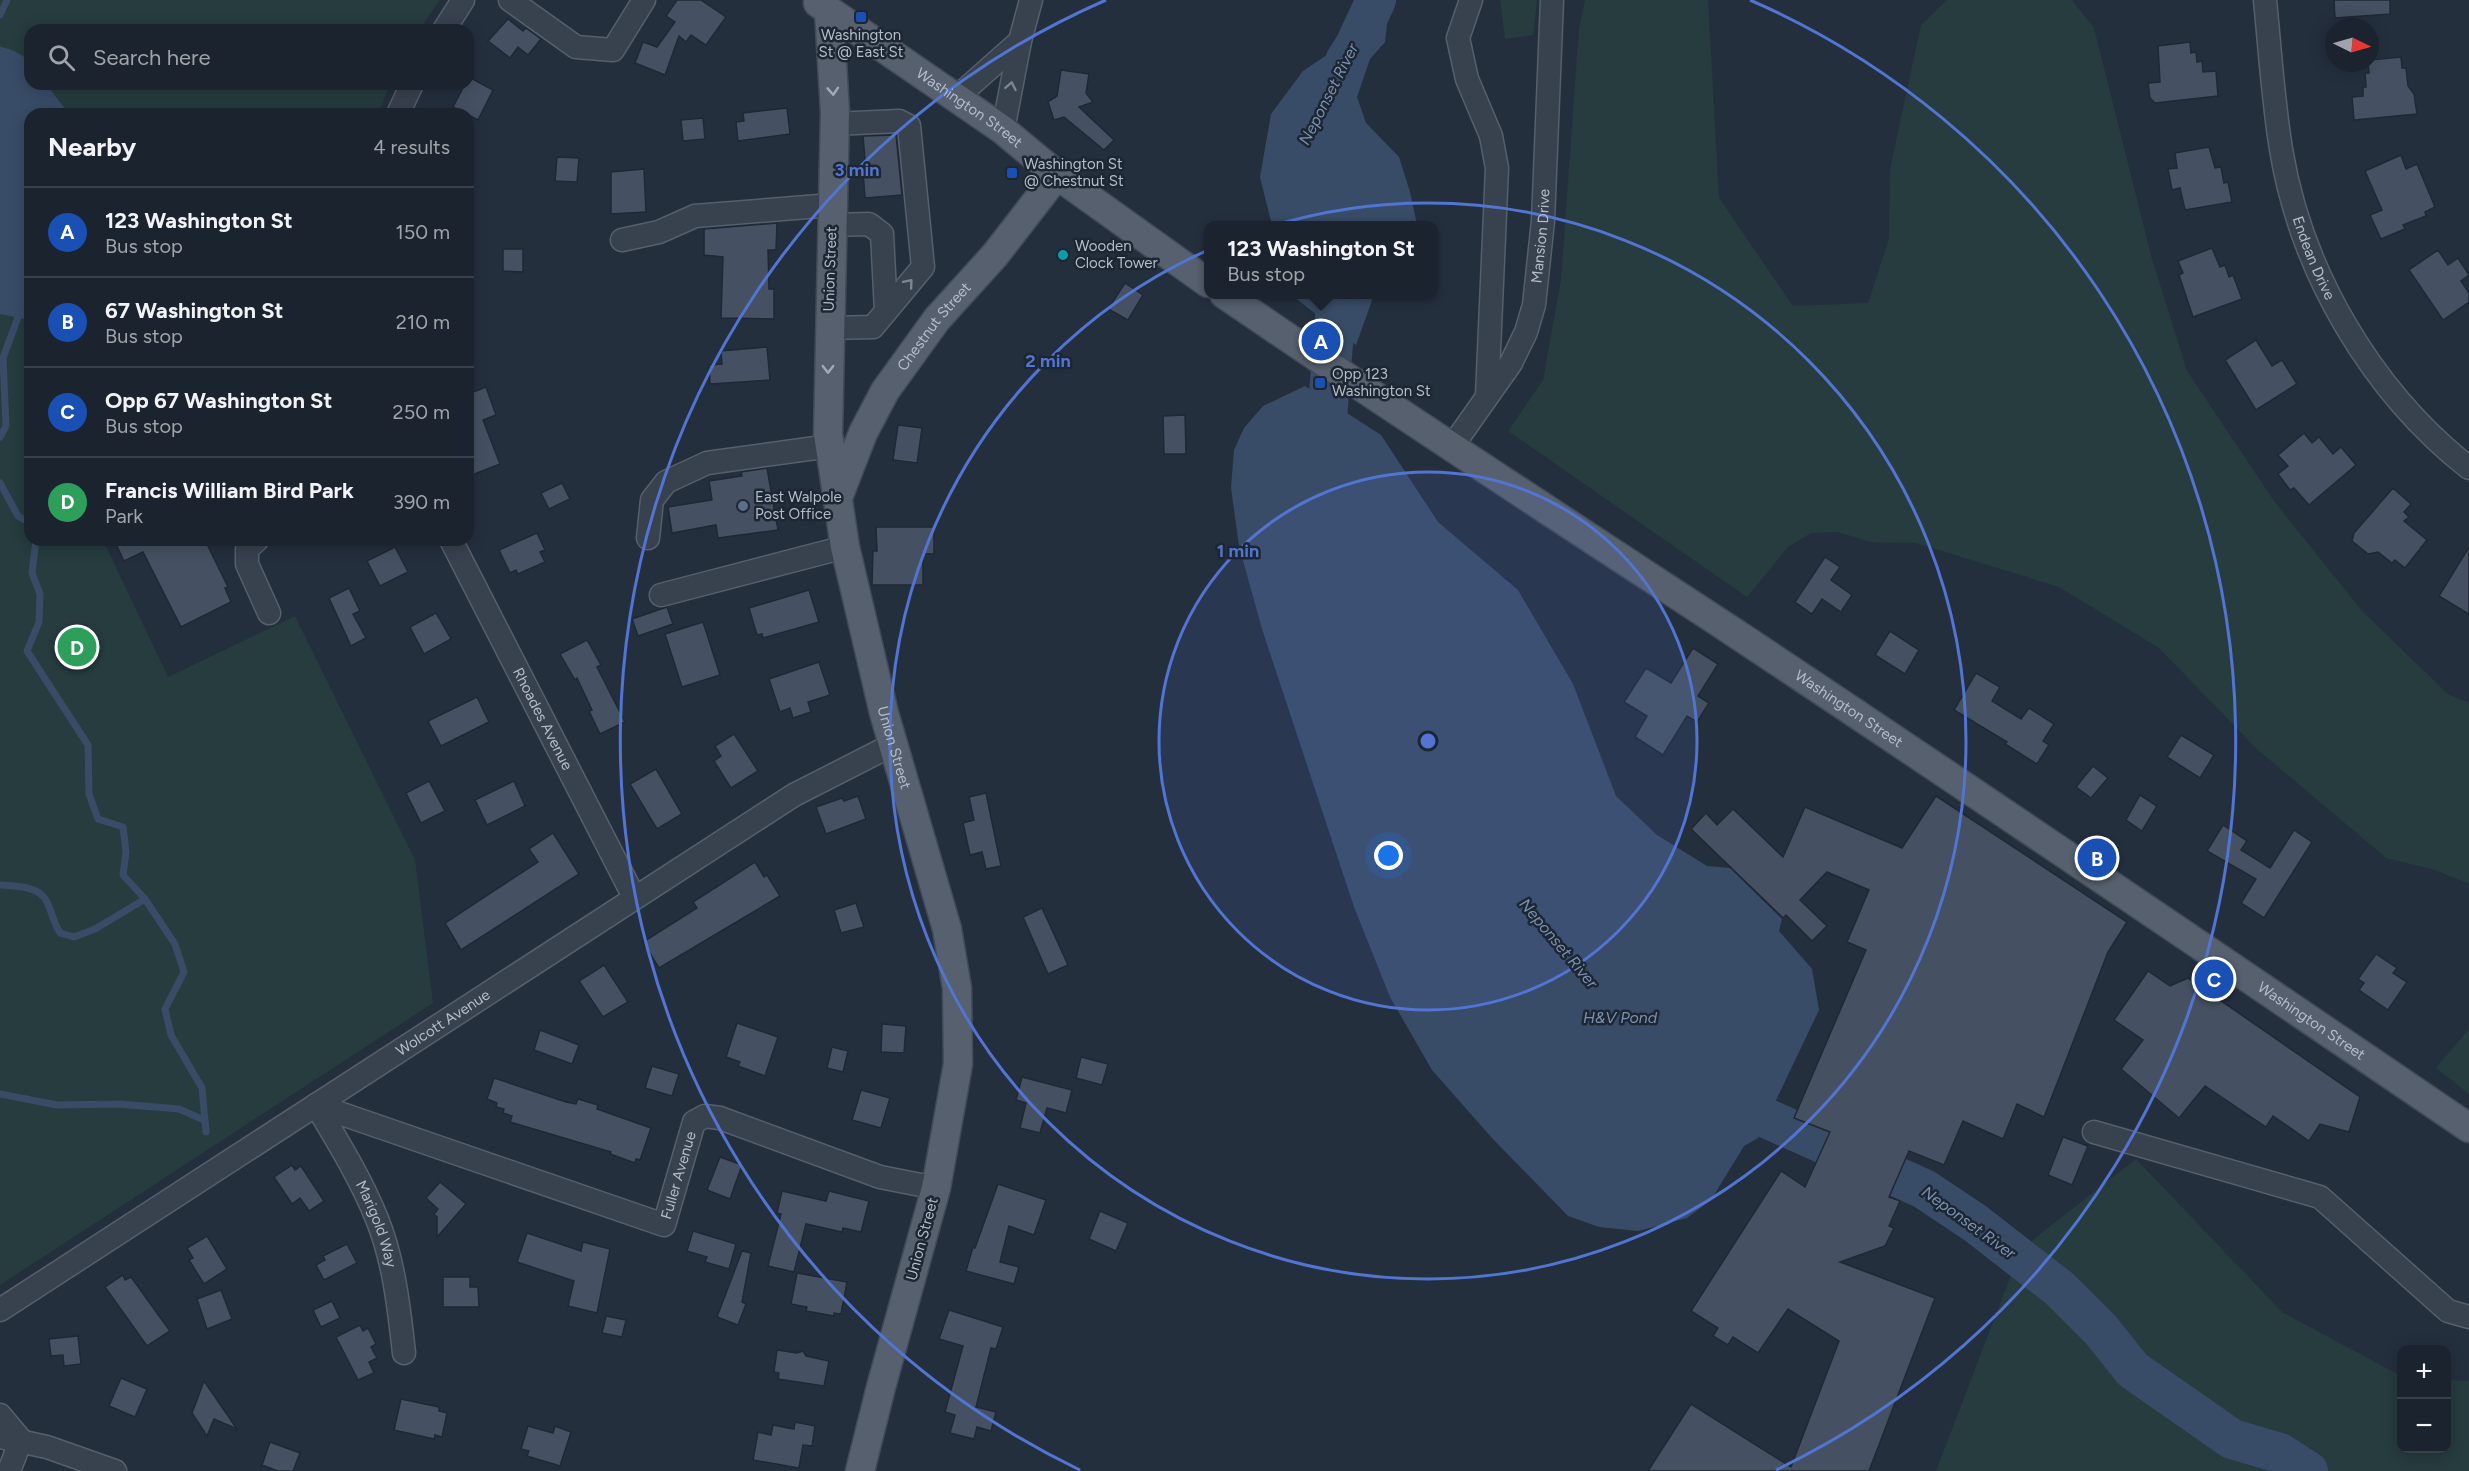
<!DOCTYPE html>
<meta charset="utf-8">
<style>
body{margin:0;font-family:Figtree,sans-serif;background:#242b36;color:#f1f3f6}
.controls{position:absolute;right:18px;bottom:18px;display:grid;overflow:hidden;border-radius:12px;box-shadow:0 3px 15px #0003}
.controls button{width:54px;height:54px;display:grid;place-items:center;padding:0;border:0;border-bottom:2px solid #39404a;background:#1b232e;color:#f1f3f6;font:30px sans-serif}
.compass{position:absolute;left:2325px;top:18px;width:54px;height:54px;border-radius:50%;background:#1b232e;box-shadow:0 3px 15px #0003;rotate:95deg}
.you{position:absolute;left:1389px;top:856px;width:21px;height:21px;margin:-15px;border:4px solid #fff;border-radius:50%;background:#1a73e8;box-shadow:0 0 0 9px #1a73e833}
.badge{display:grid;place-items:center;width:39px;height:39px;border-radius:50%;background:#1a73e8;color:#fff;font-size:20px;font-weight:700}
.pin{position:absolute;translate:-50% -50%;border:3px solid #fff;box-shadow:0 2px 6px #0006}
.popup{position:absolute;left:1204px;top:221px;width:234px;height:78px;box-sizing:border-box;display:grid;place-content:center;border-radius:12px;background:#1b232e;filter:drop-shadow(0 2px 4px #0005);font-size:20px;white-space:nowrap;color:#a0a4aa}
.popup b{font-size:22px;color:#f1f3f6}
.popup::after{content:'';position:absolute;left:50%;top:100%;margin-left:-12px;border:12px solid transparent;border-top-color:#1b232e}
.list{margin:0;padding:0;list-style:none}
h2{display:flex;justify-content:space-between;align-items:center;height:78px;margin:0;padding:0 24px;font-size:26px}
h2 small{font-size:20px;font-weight:400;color:#a0a4aa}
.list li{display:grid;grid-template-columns:39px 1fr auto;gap:18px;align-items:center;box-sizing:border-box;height:90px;padding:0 24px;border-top:2px solid #39404a}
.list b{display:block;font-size:22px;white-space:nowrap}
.list p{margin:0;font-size:20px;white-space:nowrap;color:#a0a4aa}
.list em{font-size:20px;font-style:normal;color:#a0a4aa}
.icon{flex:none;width:33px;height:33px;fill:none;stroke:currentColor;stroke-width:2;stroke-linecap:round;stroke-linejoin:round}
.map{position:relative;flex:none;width:2469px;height:1471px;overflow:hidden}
.search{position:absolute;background:#1b232e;box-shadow:0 3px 15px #0003;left:24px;top:24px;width:450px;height:66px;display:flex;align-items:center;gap:15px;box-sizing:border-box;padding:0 21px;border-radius:18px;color:#a0a4aa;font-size:22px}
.panel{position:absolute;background:#1b232e;box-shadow:0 3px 15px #0003;left:24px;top:108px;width:450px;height:438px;border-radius:18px}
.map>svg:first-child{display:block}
</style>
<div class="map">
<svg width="2469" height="1471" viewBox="0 0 2469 1471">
<rect width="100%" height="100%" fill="#242f3e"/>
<g fill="#263c3f">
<polygon points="0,0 440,0 419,30 30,30 30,84 390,84 378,114 30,114 30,540 103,540 168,677 295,616 415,860 433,1003 0,1285"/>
<polygon points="1500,0 1537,0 1533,35 1505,39"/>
<polygon points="1585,0 1708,0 1719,198 1793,306 1868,303 1889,239 1890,169 1921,25 1947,0 2072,0 2094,28 2152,259 2187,371 2274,501 2363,612 2448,694 2469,703 2469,884 2435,870 2386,858 2257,749 2159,648 2059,587 1916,543 1870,542 1838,532 1811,533 1788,547 1747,597 1508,431 1543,380 1561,280 1579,28"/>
<polygon points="2469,1029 2469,1094 2436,1068"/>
<polygon points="2136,1159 2282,1312 2401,1376 2402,1448 2446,1448 2447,1380 2469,1381 2469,1471 1936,1471 2021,1249"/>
</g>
<g fill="#394c67">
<polygon points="1353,2 1387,25 1385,42 1370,59 1357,97 1366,123 1399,157 1410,192 1417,225 1272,225 1260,177 1271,114 1303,71 1345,43"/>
<path d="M0 47C9 48 26 55 30 64 32 69 30 78 30 84H46L69 114H30V320L0 314Z"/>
<polygon points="1294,295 1294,294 1374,295 1356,345 1294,297"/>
<polygon points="1305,386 1381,435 1438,522 1518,590 1573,684 1616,796 1657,835 1707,866 1730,868 1782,919 1779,931 1812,969 1819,1010 1758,1138 1744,1146 1711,1200 1687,1218 1638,1231 1599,1227 1568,1216 1492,1138 1432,1070 1390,997 1354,907 1262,629 1239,546 1231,488 1234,450 1244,428 1263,406"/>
</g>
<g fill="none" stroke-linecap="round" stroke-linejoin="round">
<g stroke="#394c67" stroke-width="7">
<polyline points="0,15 7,0"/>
<polyline points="0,437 6,426 3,358 21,309"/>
<polyline points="0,483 18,516 30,523"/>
<polyline points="36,540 32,573 40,594 39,622 27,651 88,745 89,794 98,819 123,827 126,852 123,875 145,899 175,944 184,972 165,1009 171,1035 202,1088 206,1132"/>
<path d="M0 885C15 886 40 886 47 902 52 913 54 923 60 933L74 937 95 929 145 899"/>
<polyline points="0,1094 57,1105 119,1104 179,1109 204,1120"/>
</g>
<g stroke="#394c67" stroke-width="40">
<polyline points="1345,61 1355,45 1376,0"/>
<polyline points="1324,456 1336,306 1334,294"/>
<polyline points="1717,1096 1924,1189 1975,1223 2060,1289 2101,1330 2133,1370 2232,1439 2280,1453 2308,1471"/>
</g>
</g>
<g fill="#455162" stroke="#1f2835" stroke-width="1.5">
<polygon points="677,0 701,0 726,17 706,45 691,35 686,42 679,36 665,75 635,63 643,42 657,47 675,22 666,16"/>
<polygon points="2334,0 2390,0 2390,14 2335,18"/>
<polygon points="508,19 523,31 526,28 541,39 528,55 518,47 510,58 488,41"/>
<polygon points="2190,42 2191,53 2196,52 2197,62 2202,61 2203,72 2216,71 2218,96 2155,103 2150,98 2148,83 2160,82 2158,46"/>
<polygon points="2401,57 2402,68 2406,68 2408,86 2414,94 2417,114 2354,120 2352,97 2363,96 2363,87 2366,87 2365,73 2369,73 2368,63 2370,60"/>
<polygon points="1061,70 1089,74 1086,93 1093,102 1079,107 1114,140 1104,150 1064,117 1054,120 1048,102 1057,96"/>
<polygon points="469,77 493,90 478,120 453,107 465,84 468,84"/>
<polygon points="787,108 790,134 738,141 736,122 744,121 743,113"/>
<polygon points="703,118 705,139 683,141 681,120"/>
<polygon points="896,135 902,195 865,198 863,172 866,172 863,136"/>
<polygon points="2209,147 2215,168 2221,167 2224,183 2228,182 2232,202 2185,210 2180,188 2172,190 2168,169 2177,168 2175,153"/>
<polygon points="2401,155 2406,169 2417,164 2435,207 2425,212 2426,216 2403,225 2405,229 2381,239 2370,215 2382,210 2365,171"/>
<polygon points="557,157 579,158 577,182 555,181"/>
<polygon points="644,169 646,212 611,214 611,172"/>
<polygon points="777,223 776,250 768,250 769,289 774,289 774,319 721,318 723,257 704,255 704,229"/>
<polygon points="2212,248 2220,267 2225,265 2229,277 2233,275 2242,299 2193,317 2179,275 2183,273 2178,261"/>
<polygon points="503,249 523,249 523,272 503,271"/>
<polygon points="2438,250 2448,265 2458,258 2469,275 2461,281 2469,293 2469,302 2443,320 2409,270"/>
<polygon points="1125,283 1143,295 1128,320 1108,309"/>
<polygon points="2256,340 2272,366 2282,360 2297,384 2256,410 2225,360"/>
<polygon points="767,347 770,380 710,384 709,365 722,364 721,351"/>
<polygon points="469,383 473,392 486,387 496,415 483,420 500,464 472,475 468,465"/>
<polygon points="1185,415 1186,454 1164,454 1163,416"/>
<polygon points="898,425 922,428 917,463 893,460"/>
<polygon points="2304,433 2312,443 2319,437 2333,454 2341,447 2356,465 2309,505 2294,488 2290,490 2278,474 2288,466 2278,455"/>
<polygon points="767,468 778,530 718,538 716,525 672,533 668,507 712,500 709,481 742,476 741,472"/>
<polygon points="562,483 570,499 549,509 541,493"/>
<polygon points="2393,488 2411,504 2404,512 2409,517 2404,521 2427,540 2405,568 2395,560 2392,563 2378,552 2368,554 2352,541 2354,533"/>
<polygon points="876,527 934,527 934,554 923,554 923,585 872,585 873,551 877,551"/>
<polygon points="537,533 545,550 540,552 545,562 518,574 516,570 510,573 499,550"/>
<polygon points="114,540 205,540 228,587 225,588 231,602 181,627 143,552 124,561"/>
<polygon points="395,547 408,572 380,586 367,561"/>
<polygon points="2469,547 2469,614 2439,596"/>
<polygon points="1825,557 1840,567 1831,580 1852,595 1841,612 1822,599 1812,614 1795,602"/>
<polygon points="349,588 360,611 353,614 366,638 351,646 329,598"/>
<polygon points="809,590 819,622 763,638 762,634 757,635 749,608"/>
<polygon points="667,607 673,624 638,636 632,619"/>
<polygon points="436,613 451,639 424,654 410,627"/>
<polygon points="703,622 720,675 682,687 665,634"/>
<polygon points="1890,631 1919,650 1905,674 1875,655"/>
<polygon points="587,640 601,665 597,667 625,722 600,734 589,711 592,710 577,678 575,680 560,654"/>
<polygon points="1693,648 1718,664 1698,696 1709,703 1697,722 1687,716 1663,755 1635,737 1647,716 1624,702 1646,668 1671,683"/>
<polygon points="819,662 830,695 808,702 811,712 793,718 790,708 780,712 769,679"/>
<polygon points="1976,673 2000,687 1992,701 2021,719 2029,708 2054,724 2043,741 2049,745 2037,764 2005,744 2007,742 1954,710"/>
<polygon points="477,697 489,722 441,746 428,721"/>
<polygon points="734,734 758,771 731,788 714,761 721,756 715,746"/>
<polygon points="2181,735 2214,755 2200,778 2167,757"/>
<polygon points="2093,766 2108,778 2091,798 2076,787"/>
<polygon points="656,769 682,814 657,829 630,784"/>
<polygon points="429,781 445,811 421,823 406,793"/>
<polygon points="514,781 525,806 487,825 475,800"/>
<polygon points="986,793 1001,866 986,869 982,852 970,855 963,823 974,820 969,797"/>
<polygon points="2140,795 2157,806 2142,831 2126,820"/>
<polygon points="858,796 866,819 826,834 816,807 842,798 844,801"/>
<polygon points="1936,796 2127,922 2108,952 2044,1117 2017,1104 2003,1139 1963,1121 1944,1165 1909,1151 1889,1197 1900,1201 1889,1226 1894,1228 1885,1246 1840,1262 1935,1298 1869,1471 1648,1471 1691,1404 1791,1467 1839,1341 1788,1309 1758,1353 1733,1337 1728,1345 1713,1336 1718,1328 1691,1311 1781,1171 1805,1187 1830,1132 1794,1118 1866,950 1847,942 1869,890 1827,872 1800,900 1827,926 1812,941 1786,915 1783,918 1691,829 1706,813 1717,825 1733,809 1783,857 1805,807 1902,848"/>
<polygon points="2223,825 2247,841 2241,850 2270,868 2294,830 2312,842 2264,918 2241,903 2256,879 2207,851"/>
<polygon points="553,833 579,874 461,950 445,923 538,862 529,849"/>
<polygon points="755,862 764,877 767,875 780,896 659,968 643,942 697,908 693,902"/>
<polygon points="856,903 864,927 841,933 834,910"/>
<polygon points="1042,908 1068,965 1048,974 1023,917"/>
<polygon points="2376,954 2397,968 2393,973 2407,982 2388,1010 2359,990 2364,983 2358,979"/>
<polygon points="604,965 628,1002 603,1017 579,981"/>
<polygon points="2148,971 2170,986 2188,978 2360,1097 2349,1132 2320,1124 2309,1141 2273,1116 2266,1127 2205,1086 2179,1118 2121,1069 2143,1040 2114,1020"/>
<polygon points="737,1023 778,1037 765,1076 738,1066 740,1062 726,1057"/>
<polygon points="882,1024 906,1026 904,1053 881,1052"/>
<polygon points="540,1030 579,1045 572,1064 534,1050"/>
<polygon points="832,1047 848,1051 843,1072 827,1068"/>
<polygon points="1081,1057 1108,1064 1102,1085 1076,1078"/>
<polygon points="652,1066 679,1074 672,1096 645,1088"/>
<polygon points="1022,1077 1072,1090 1066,1113 1047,1108 1040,1133 1020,1128 1026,1103 1016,1100"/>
<polygon points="494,1078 566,1102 576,1104 578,1099 598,1105 597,1109 651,1128 640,1160 636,1159 635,1163 610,1154 611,1152 510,1122 512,1116 503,1113 504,1109 496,1107 497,1103 487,1099"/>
<polygon points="861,1090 890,1098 881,1128 852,1120"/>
<polygon points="2063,1137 2088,1146 2072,1185 2048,1175"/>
<polygon points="720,1157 742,1165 730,1199 707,1190"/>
<polygon points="292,1165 295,1170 301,1166 324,1201 309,1211 300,1198 292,1204 274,1177"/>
<polygon points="440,1182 466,1204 437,1237 437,1217 434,1214 438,1209 426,1198"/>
<polygon points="998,1184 1046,1200 1034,1235 1009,1226 1000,1262 1019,1267 1014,1284 966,1271 973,1247 975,1248"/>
<polygon points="782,1191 826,1201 829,1191 869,1201 861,1232 843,1228 842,1232 806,1224 794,1272 768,1266 781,1214 777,1213"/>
<polygon points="1100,1211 1128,1223 1116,1251 1089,1239"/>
<polygon points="693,1231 736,1244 729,1269 705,1262 707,1257 687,1251"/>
<polygon points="527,1233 581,1251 583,1242 610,1249 597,1313 568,1306 574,1281 517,1262"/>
<polygon points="207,1236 227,1269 204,1284 189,1260 193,1258 187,1248"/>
<polygon points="347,1244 357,1263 324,1280 316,1265 325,1260 323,1256"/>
<polygon points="742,1251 751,1253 742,1302 746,1304 738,1325 717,1317"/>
<polygon points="797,1273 847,1282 841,1314 834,1313 834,1316 806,1311 807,1307 791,1304"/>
<polygon points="123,1275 125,1280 131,1277 170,1331 147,1346 105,1287"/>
<polygon points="443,1277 470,1277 470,1287 478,1287 479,1307 443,1307"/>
<polygon points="221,1290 232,1319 207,1329 197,1299"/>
<polygon points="332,1301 340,1318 321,1327 313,1310"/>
<polygon points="949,1310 1003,1327 996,1349 991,1348 976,1407 996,1412 991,1431 977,1427 974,1439 950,1433 955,1415 945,1412 963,1346 939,1339"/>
<polygon points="606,1316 626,1320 622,1337 602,1333"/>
<polygon points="360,1325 363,1331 368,1328 376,1344 371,1347 377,1358 369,1362 374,1373 358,1380 336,1337"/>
<polygon points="78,1336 81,1364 64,1366 63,1355 51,1356 49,1339"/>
<polygon points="777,1350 797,1353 803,1351 806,1356 829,1361 824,1386 778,1379 779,1373 774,1372"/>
<polygon points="121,1378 147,1389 135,1417 109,1406"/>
<polygon points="204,1381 237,1429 214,1419 207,1436 192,1413"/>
<polygon points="401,1399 439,1407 439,1411 447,1413 442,1437 435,1435 434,1439 394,1430"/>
<polygon points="795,1422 815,1426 812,1446 803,1445 799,1468 753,1460 758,1432 771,1435 773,1425 794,1429"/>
<polygon points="528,1426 553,1433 555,1426 571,1432 560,1466 527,1456 529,1451 521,1449"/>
<polygon points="270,1442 300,1453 293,1471 278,1471 262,1465"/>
</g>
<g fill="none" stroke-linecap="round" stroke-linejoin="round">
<g stroke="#565f6c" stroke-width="25">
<g id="minor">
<polyline points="510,0 576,47 613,50 644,0"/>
<polyline points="1471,0 1458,38 1467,79 1491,136 1497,168 1487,396"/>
<path id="s1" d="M2265 0C2270 50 2273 100 2281 149 2301 272 2372 392 2469 468"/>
<polyline points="444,30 463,0"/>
<polyline points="957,97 1020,41"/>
<polyline points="398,114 412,84"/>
<polyline points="1003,130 1020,41 1031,0"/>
<polyline points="832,225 869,224 882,234 886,311"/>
<polyline points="622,240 659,232 695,216 832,205"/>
<polyline points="829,328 873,327 923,267 909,126 899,121 834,124"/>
<path id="s2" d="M1451 448 1511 363 1526 332 1534 305 1543 221 1552 0"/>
<polyline points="648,538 652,500 666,482 707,463 830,446"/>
<polyline points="257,540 247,549 247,564 269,613"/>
<path id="s3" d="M451 540 634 897"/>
<polyline points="661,595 845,547"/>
<path id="s4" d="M316 1105 664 1225 694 1122 705 1116 720 1118 880 1177 936 1188"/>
<path id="s5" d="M316 1105C338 1142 361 1179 377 1219 394 1261 399 1308 404 1353"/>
<polyline points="2094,1132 2320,1197 2448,1311 2469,1317"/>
<path id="s6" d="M0 1310 794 795 892 745"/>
<polyline points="0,1415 21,1440"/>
<polyline points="0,1437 47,1447 115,1471"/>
<polyline points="9,1471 21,1440"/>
</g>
</g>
<g stroke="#414a57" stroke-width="31">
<g id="major">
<path id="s7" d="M818 3 1003 130 1057 175 1208 283"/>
<path id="s8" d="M829 11 835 112 828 434 845 547 884 713 947 929 957 988 958 1064 936 1188 881 1387 860 1471"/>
<path id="s9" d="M1224 294C1390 408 1558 517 1726 627 1975 792 2222 960 2469 1128"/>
<path id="s10" d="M839 495 863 433 885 391 937 319 995 255 1057 175"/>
</g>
</g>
<use href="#minor" stroke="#38414e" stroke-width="22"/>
<use href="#major" stroke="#56606e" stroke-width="28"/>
</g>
<defs><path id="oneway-chevron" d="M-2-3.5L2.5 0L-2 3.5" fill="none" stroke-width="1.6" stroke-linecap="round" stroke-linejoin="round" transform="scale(1.5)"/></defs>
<g stroke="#7c8592">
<use href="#oneway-chevron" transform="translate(1011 86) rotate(-79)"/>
<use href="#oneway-chevron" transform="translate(909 283) rotate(-50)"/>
</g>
<g stroke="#a1aab7">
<use href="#oneway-chevron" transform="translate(833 91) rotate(86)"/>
<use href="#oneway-chevron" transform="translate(828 369) rotate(90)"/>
</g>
<circle cx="1428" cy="741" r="269" fill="#5274d3" fill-opacity=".12"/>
<g fill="none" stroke="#5274d3" stroke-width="3">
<circle cx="1428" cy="741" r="269"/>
<circle cx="1428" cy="741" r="538"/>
<path d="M1080 1470A808 808 0 0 1 1106 0M1750 0A808 808 0 0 1 1776 1470"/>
</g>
<g fill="#1a4fb4" stroke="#1d2633" stroke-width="2">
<rect x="855" y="11" width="12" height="12" rx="3"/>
<rect x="1006" y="167" width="12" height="12" rx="3"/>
<rect x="1314" y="377" width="12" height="12" rx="3"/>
</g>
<circle fill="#0f9aa8" stroke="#1d2633" stroke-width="2" cx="1063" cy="255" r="6"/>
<circle fill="#5c6f8a" stroke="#1d2633" stroke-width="2" cx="743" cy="506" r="6"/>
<g text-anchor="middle" stroke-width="5" stroke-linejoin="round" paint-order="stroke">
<g font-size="15" fill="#b4bcc9" stroke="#1d2633" text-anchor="start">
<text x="861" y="40" text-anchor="middle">Washington<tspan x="861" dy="17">St @ East St</tspan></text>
<text x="1024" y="169">Washington St<tspan x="1024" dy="17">@ Chestnut St</tspan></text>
<text x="1075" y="251">Wooden<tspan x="1075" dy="17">Clock Tower</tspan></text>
<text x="1332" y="379">Opp 123<tspan x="1332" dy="17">Washington St</tspan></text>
<text x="755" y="502">East Walpole<tspan x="755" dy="17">Post Office</tspan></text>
</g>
<g font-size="15" fill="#b4bcc9" stroke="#1d2633">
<text dy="5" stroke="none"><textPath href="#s7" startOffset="184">Washington Street</textPath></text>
<text dy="5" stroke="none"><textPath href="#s2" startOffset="236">Mansion Drive</textPath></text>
<text dy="5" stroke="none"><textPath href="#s1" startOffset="264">Endean Drive</textPath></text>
<text transform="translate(830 269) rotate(-88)" y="5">Union Street</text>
<text dy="5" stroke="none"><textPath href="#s10" startOffset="195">Chestnut Street</textPath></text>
<text dy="5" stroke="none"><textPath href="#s9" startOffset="750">Washington Street</textPath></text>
<text dy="5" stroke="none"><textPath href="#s3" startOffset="201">Rhoades Avenue</textPath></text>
<text dy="5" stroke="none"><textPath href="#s8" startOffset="744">Union Street</textPath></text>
<text dy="5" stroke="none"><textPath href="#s9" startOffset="1308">Washington Street</textPath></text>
<text dy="5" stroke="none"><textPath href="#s6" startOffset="528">Wolcott Avenue</textPath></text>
<text dy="5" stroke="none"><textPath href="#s4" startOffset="420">Fuller Avenue</textPath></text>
<text dy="5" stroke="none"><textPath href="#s5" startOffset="134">Marigold Way</textPath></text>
<text transform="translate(922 1239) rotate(-75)" y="5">Union Street</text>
</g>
<g font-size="16" font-style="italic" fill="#7c92b1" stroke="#1d2633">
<text transform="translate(1328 94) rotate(-63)" y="6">Neponset River</text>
<text transform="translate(1559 943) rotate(50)" y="6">Neponset River</text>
<text x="1620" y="1023">H&amp;V Pond</text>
<text transform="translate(1969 1222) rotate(36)" y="6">Neponset River</text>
</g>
</g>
<circle cx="1428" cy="741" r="9" fill="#5274d3" stroke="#1d2633" stroke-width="3"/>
<g font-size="18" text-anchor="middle" font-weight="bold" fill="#5274d3" stroke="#1d2633" stroke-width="5" stroke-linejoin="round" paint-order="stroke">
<text x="857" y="176">3 min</text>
<text x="1048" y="367">2 min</text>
<text x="1238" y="557">1 min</text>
</g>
</svg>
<div class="controls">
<button>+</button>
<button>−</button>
</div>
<svg class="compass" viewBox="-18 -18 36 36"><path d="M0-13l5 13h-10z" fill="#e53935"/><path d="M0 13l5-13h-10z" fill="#a0a4aa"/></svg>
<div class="you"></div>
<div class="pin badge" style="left:1321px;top:341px;background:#1a4fb4">A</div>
<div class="popup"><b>123 Washington St</b>Bus stop</div>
<div class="pin badge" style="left:2097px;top:858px;background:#1a4fb4">B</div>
<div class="pin badge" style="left:2214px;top:979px;background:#1a4fb4">C</div>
<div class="pin badge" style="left:77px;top:647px;background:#2e9e5b">D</div>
<div class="search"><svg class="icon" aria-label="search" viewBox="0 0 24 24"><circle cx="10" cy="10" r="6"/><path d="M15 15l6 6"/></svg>Search here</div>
<section class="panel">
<h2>Nearby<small>4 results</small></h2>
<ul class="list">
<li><span class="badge" style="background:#1a4fb4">A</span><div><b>123 Washington St</b><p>Bus stop</p></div><em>150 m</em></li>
<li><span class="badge" style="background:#1a4fb4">B</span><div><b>67 Washington St</b><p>Bus stop</p></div><em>210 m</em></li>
<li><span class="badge" style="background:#1a4fb4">C</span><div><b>Opp 67 Washington St</b><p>Bus stop</p></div><em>250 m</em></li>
<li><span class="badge" style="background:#2e9e5b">D</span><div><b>Francis William Bird Park</b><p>Park</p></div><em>390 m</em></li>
</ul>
</section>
</div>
